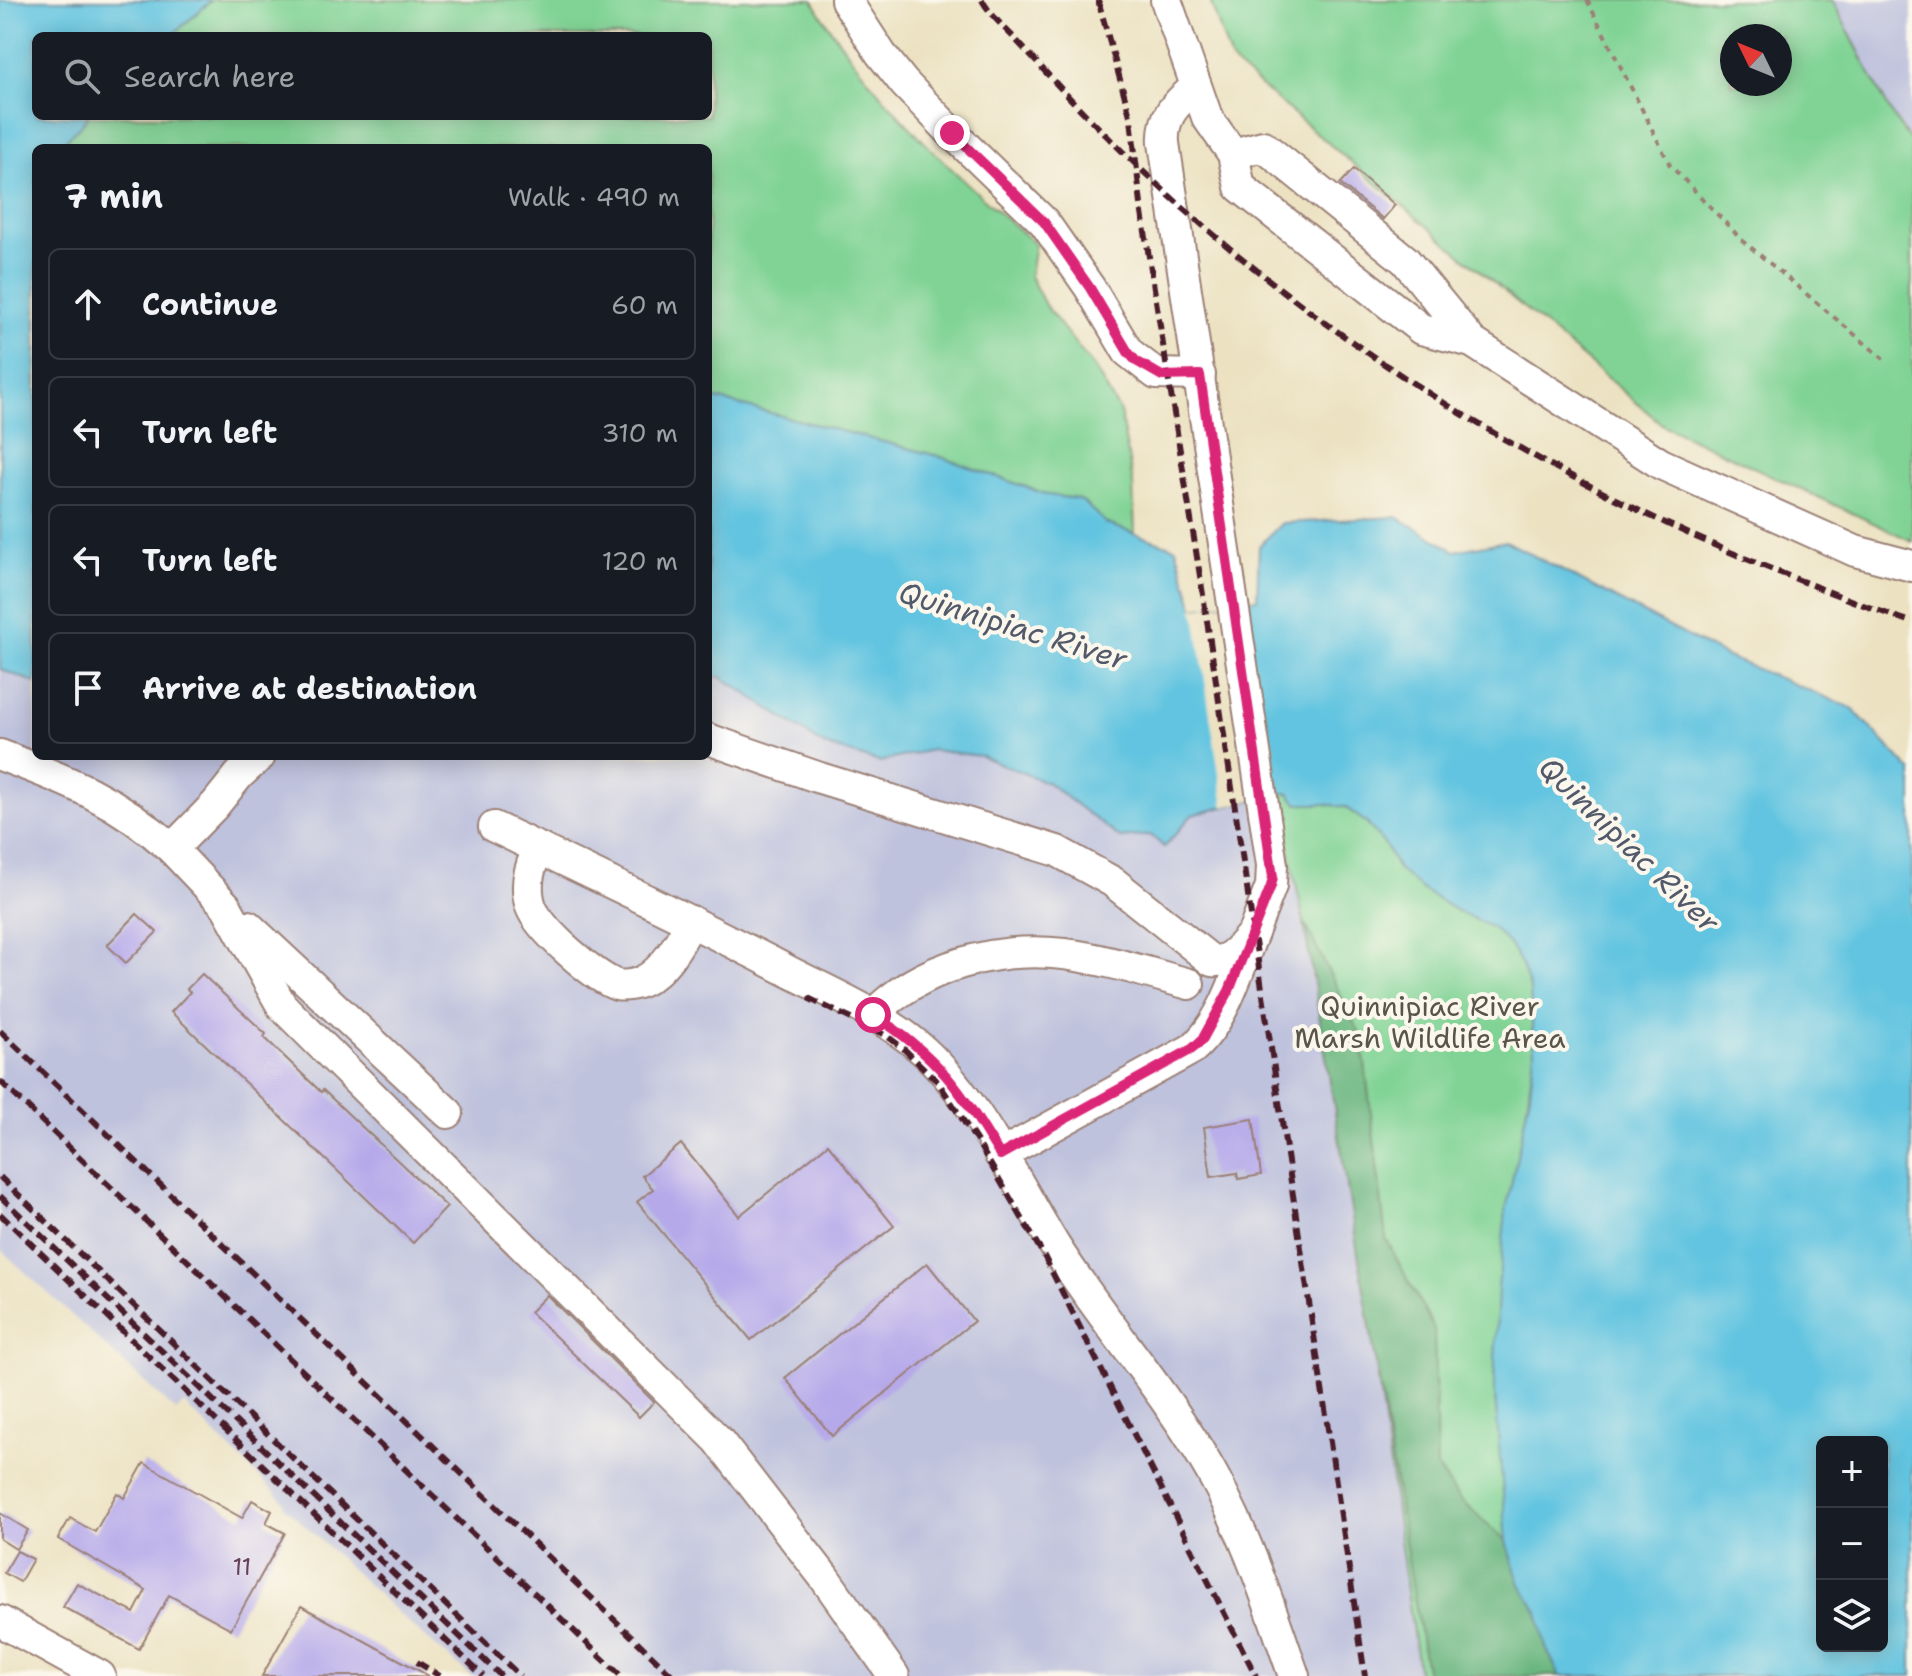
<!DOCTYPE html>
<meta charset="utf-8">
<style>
body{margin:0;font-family:"Shantell Sans",sans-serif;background:#20242c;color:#f1f3f6}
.controls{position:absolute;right:24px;bottom:24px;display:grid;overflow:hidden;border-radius:12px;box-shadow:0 4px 20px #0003}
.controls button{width:72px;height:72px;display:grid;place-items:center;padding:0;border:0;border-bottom:2px solid #363941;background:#171b24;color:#f1f3f6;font:40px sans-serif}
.compass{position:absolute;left:1720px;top:24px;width:72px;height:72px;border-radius:50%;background:#171b24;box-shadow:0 4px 20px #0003;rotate:313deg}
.stop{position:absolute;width:24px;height:24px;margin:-18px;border:6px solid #db2777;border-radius:50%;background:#fff}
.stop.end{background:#db2777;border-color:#fff;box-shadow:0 2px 8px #0008}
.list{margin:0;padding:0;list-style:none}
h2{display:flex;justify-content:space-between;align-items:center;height:104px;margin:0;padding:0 32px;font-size:34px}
h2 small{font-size:26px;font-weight:400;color:#9ea1a6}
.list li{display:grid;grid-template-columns:52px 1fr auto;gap:24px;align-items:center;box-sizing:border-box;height:112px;margin:0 16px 16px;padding:0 16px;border:2px solid #363941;border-radius:12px}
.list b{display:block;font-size:30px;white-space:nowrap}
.list em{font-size:26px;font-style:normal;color:#9ea1a6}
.icon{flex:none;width:44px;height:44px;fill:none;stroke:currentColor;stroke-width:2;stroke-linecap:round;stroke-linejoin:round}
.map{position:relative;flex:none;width:1912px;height:1676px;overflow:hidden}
.search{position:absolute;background:#171b24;box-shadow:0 4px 20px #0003;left:32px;top:32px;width:680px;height:88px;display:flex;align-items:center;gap:20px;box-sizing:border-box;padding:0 28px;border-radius:12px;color:#9ea1a6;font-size:30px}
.panel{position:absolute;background:#171b24;box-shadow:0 4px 20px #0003;left:32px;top:144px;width:680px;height:616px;border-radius:12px}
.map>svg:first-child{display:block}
</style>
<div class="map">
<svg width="1912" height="1676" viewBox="0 0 1912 1676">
<rect width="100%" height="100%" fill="#fbf7ec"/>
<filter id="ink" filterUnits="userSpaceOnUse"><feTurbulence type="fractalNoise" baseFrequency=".0125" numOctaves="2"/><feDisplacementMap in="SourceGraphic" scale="16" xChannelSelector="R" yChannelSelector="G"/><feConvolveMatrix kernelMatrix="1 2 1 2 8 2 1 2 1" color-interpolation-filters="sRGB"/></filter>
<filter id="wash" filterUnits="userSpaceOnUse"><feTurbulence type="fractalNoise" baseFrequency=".006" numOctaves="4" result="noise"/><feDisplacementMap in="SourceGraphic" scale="32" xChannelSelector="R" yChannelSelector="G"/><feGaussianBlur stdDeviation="1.8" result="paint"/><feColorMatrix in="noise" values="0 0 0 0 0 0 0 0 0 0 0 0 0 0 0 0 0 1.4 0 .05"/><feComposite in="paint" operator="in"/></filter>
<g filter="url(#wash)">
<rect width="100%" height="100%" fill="#ece2c2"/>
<g fill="#bfc2dd">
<polygon points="1832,0 1912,0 1912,143 1891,113"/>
<polygon points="0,669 36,683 36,756 708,756 708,674 723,678 824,745 879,761 931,750 981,756 1048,783 1120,838 1152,835 1164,847 1192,815 1277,794 1304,922 1355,1213 1419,1676 471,1676 411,1625 284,1506 285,1502 184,1404 176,1411 0,1249"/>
</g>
<g fill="#80d395" stroke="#657960" stroke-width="2" fill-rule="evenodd">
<path d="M212 0H813C823 20 837 38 850 56 903 127 968 186 1035 244L1030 276 1045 305 1095 369 1120 412 1133 483 1135 534 1107 524 1083 502 1076 499 1048 495 938 456 708 397V148H58L89 116H708V36H171Z"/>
<path d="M1210 0H1832L1891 113 1912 143V541L1663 425 1231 61ZM1780 36V84H1732V36Z"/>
<polygon points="1289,793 1298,804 1326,804 1345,807 1367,823 1386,846 1398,869 1424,891 1459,912 1494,928 1509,944 1522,965 1530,989 1534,1053 1497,1332 1494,1384 1506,1513 1538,1612 1546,1648 1560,1676 1419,1676 1355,1213 1312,937 1304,922 1277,794"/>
</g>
<polygon fill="#68b57e" stroke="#596a54" stroke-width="2" points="1304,922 1362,1038 1386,1239 1434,1329 1437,1467 1460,1500 1507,1541 1519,1582 1538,1612 1546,1648 1560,1676 1427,1676"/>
<g fill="#62c4e0" stroke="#567286" stroke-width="2" fill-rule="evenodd">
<polygon points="0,0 212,0 171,36 36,36 36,116 89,116 58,148 36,148 36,683 0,669"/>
<path d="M708 397 938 456 1048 495 1076 499 1083 502 1107 524 1176 548 1194 608 1257 599 1259 546 1282 523 1397 517 1455 551 1506 541 1725 656 1852 708 1912 772V1676H1560L1546 1648 1538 1612 1519 1582 1507 1541 1494 1384 1498 1288 1506 1210 1530 1093 1534 1053 1530 989 1522 965 1509 944 1493 928 1459 912 1424 891 1398 869 1386 846 1367 823 1345 807 1326 804H1298L1289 793 1277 794 1192 815 1164 847 1151 835 1120 838 1048 783 981 756 931 750 879 762 824 745 723 678 708 674ZM1822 1442H1882V1646H1822Z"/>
</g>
<polygon fill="#ece2c2" points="1237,602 1268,796 1224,807 1194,608"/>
<g id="blocks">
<g fill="#b5a9ea">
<polygon points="1354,169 1395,205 1383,219 1340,184"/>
<polygon points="137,914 157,932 126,963 107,945"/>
<polygon points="202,974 266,1034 264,1037 321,1092 323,1090 447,1207 413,1243 171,1012 190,992 187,989"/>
<polygon points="1253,1119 1261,1175 1238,1179 1237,1173 1211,1177 1204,1127"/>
<polygon points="681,1144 739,1216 828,1144 894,1226 751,1340 637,1202 653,1189 642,1176"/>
<polygon points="927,1263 974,1321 832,1436 785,1378"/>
<polygon points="547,1295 654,1402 639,1417 530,1312"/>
<polygon points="144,1463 242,1518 252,1500 272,1511 266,1523 285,1533 231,1629 169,1595 139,1649 63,1607 77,1583 134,1613 146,1590 58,1539 70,1518 95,1532 117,1493 124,1498"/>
<polygon points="0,1513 28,1530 16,1549 0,1539"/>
<polygon points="17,1551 33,1559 20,1582 4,1573"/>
<polygon points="301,1606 429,1676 262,1676"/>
</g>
</g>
</g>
<g filter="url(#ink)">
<use href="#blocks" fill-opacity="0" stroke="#9b8076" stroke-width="2"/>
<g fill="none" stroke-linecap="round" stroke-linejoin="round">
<g stroke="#9b8076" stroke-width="34">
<g id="minor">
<polyline points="846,0 881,54 904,83 952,133 1044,222 1090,288 1128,352 1156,374 1200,375"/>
<polyline points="1166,0 1207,117 1233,154 1240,187 1421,329 1472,342"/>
<path d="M1196 87C1176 103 1162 116 1164 143L1272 865 1271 886 1253 933"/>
<polyline points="1233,154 1263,146 1405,260 1472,342 1661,464 1855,551 1912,566"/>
<path d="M708 739 820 778 1057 851 1113 882 1212 961C1230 963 1241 946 1253 933 1238 971 1224 1022 1192 1049L1000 1155"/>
<path d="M0 755C67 780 118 800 172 849L215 805 239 775 260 756"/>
<path d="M494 827C593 874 693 921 790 972 833 994 880 1014 917 1045 972 1090 1017 1184 1055 1246 1101 1318 1158 1383 1202 1456 1243 1524 1268 1601 1294 1676"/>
<path d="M539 848C529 867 524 886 531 907 539 929 595 978 617 985 622 986 631 985 635 984 661 977 680 943 691 921"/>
<polyline points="172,849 226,906 282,1006 718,1440 824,1577 894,1676"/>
<polyline points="248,926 448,1113"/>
<path d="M873 1015C920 966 998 946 1064 954 1106 959 1148 973 1189 984"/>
<polyline points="0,1621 100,1676"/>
</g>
</g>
<polyline stroke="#9b8076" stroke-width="4" stroke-dasharray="6 6" stroke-linecap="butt" points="1587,0 1670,165 1742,240 1885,360"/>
<use href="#minor" stroke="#fff" stroke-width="30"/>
<g stroke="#4a1f2b" stroke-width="6" stroke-dasharray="12 6" stroke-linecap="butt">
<path d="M982 0C991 16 1005 28 1017 41 1042 68 1066 95 1092 121 1285 319 1525 471 1781 573 1825 590 1868 608 1912 622"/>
<polyline points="1098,0 1131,119 1142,213 1204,601 1365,1676"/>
<polyline points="808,998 887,1036 904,1049 938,1082 978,1143 1043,1254 1256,1676"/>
<polyline points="0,1031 673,1676"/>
<polyline points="0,1081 621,1676"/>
<polyline points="0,1177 520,1676"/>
<polyline points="0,1196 501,1676"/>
<polyline points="0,1214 483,1676"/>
<polyline points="417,1662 440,1676"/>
</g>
</g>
</g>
<g fill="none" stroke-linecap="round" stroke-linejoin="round" filter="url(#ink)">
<path stroke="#db2777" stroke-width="10" d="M873 1015C938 1055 961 1091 1000 1155L1192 1049 1202 1040 1229 991 1271 886 1273 877 1200 375 1162 376 1136 361 1128 352 1090 288 1044 222 952 133"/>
</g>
<g text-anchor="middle" stroke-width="8" stroke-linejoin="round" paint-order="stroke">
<g font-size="24" fill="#65425b">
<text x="242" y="1575">11</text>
</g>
<g font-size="28" fill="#5a554b" stroke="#fbf7ec">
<text x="1430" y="1016">Quinnipiac River<tspan x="1430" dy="32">Marsh Wildlife Area</tspan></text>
</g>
<g font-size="30" font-style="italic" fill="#52596a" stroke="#fbf7ec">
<text transform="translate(1013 626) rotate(17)" y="10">Quinnipiac River</text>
<text transform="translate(1629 845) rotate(44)" y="10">Quinnipiac River</text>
</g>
</g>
</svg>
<div class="controls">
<button>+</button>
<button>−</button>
<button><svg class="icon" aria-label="layers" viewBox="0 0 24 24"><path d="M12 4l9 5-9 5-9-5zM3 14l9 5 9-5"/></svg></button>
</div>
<svg class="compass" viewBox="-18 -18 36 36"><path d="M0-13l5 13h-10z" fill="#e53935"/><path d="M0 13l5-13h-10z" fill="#9ea1a6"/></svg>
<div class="stop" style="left:873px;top:1015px"></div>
<div class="stop end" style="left:952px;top:133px"></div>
<div class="search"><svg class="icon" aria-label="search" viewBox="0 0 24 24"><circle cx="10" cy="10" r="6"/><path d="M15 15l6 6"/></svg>Search here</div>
<section class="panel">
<h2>7 min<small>Walk · 490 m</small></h2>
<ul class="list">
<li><svg class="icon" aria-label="ahead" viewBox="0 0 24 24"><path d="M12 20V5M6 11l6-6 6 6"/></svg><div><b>Continue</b></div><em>60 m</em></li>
<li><svg class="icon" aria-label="left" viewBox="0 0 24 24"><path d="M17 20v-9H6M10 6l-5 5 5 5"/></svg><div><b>Turn left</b></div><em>310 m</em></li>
<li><svg class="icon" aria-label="left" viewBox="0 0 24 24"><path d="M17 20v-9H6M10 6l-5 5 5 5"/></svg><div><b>Turn left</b></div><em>120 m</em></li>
<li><svg class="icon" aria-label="arrive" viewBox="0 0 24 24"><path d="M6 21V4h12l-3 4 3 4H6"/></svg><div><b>Arrive at destination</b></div></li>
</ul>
</section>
</div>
